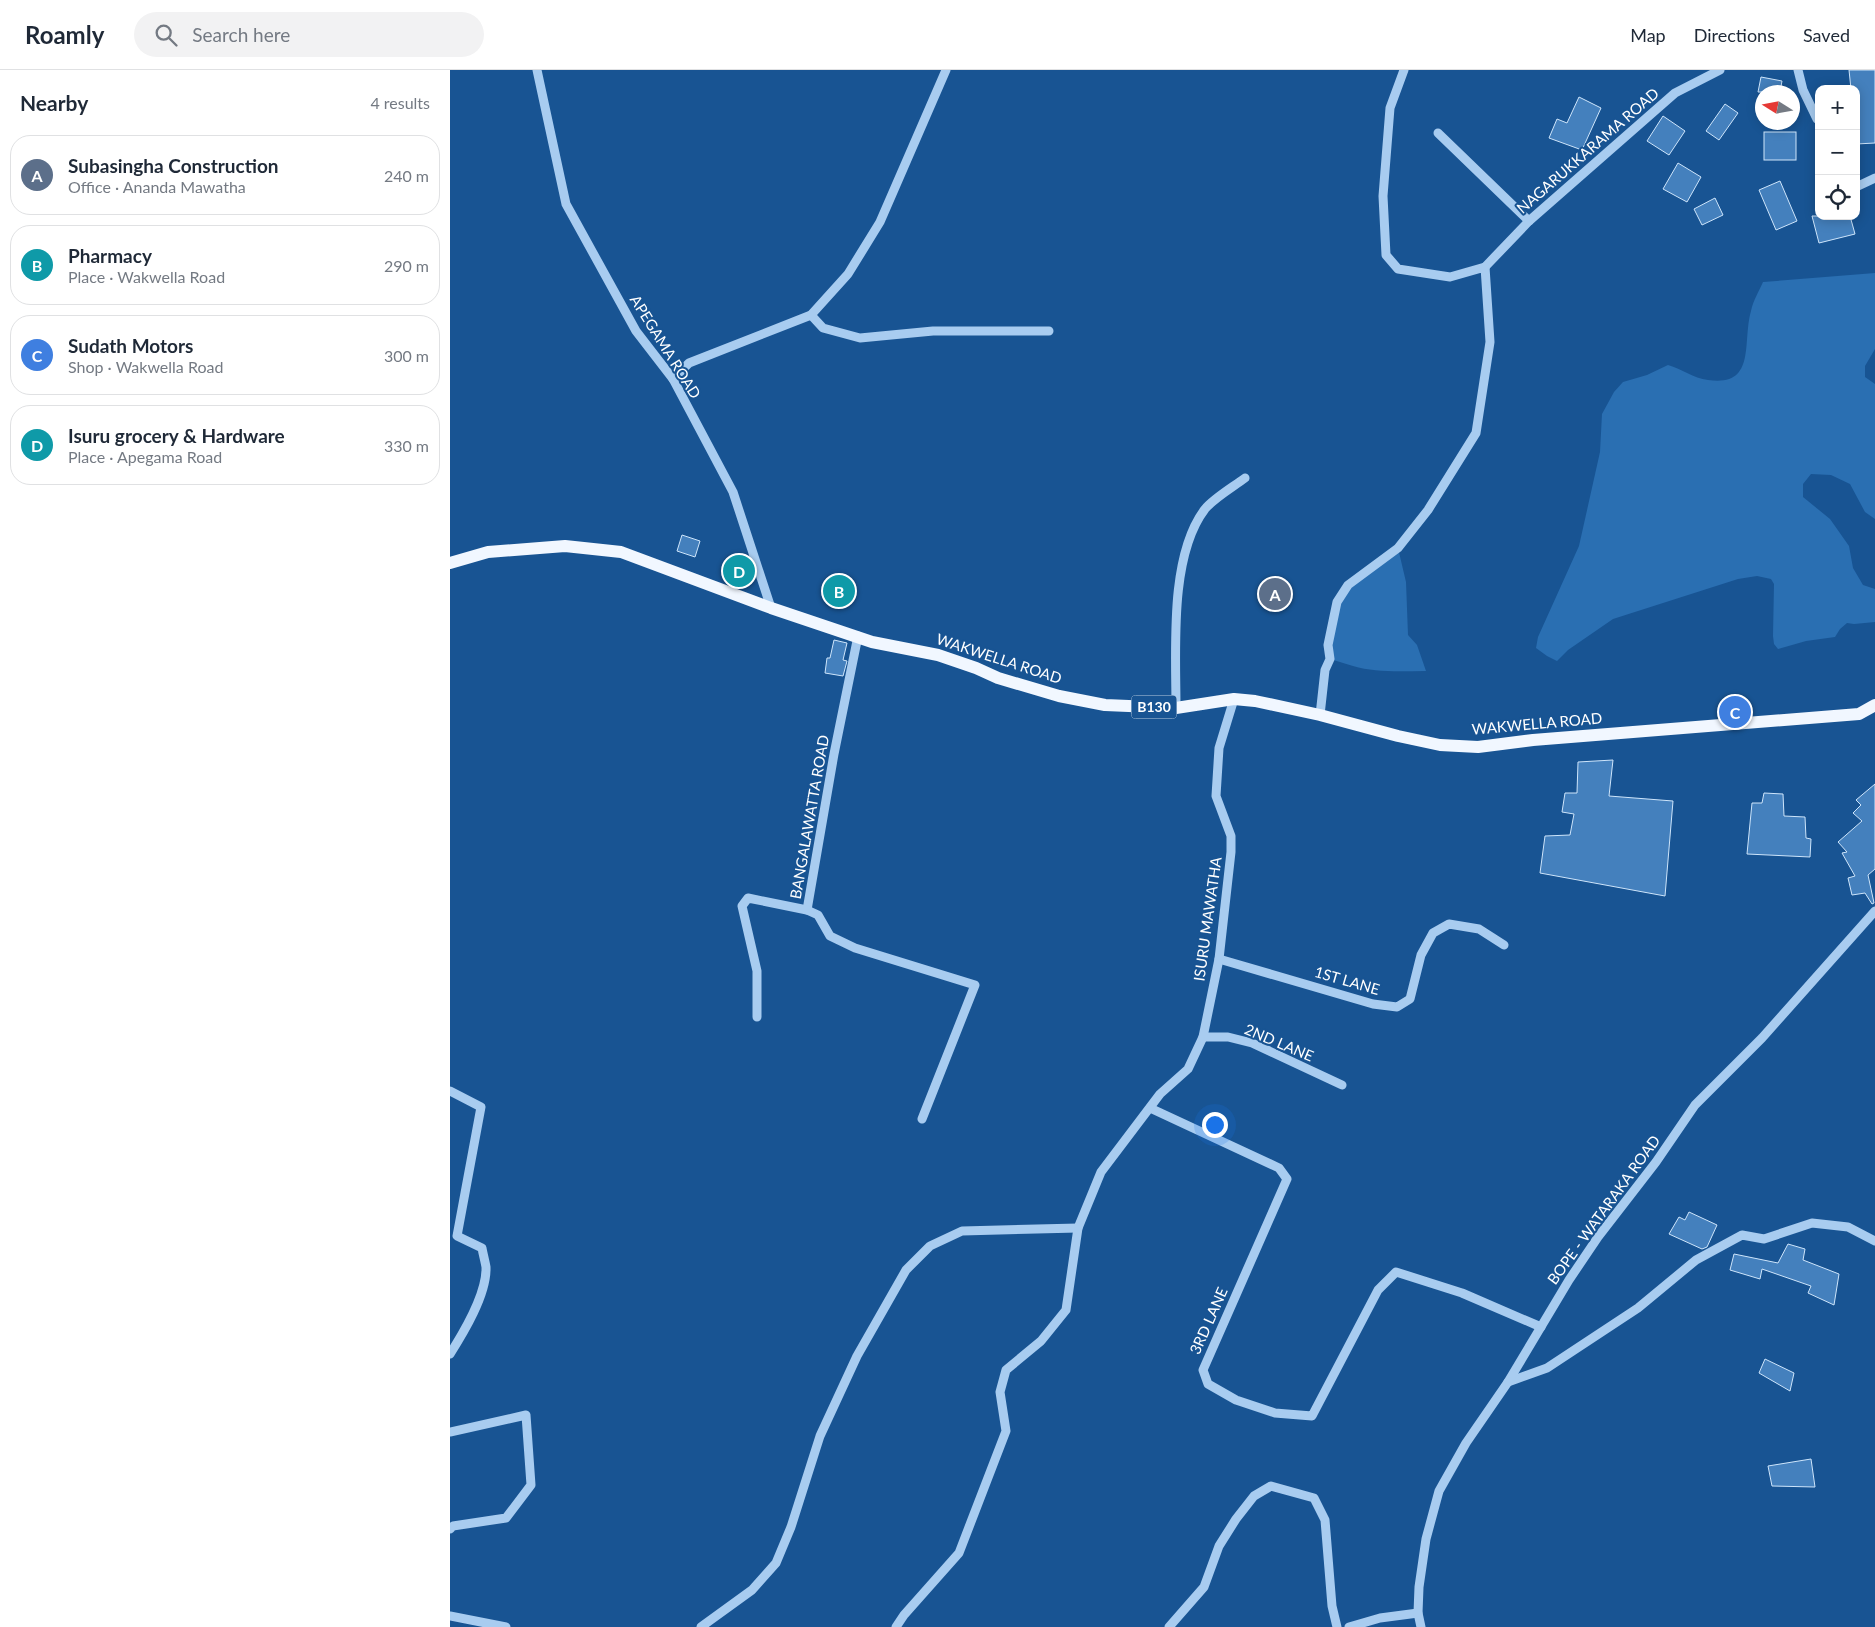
<!DOCTYPE html>
<meta charset="utf-8">
<style>
body{margin:0;font-family:Lato,sans-serif;background:#f2f2f3;color:#1f2937}
.controls{position:absolute;right:15px;top:15px;display:grid;overflow:hidden;border-radius:10px;box-shadow:0 2px 12px #0003}
.controls button{width:45px;height:45px;display:grid;place-items:center;padding:0;border:0;border-bottom:1px solid #e0e1e3;background:#fff;color:#1f2937;font:25px sans-serif}
.compass{position:absolute;left:1305px;top:15px;width:45px;height:45px;border-radius:50%;background:#fff;box-shadow:0 2px 12px #0003;rotate:281deg}
.you{position:absolute;left:764px;top:1054px;width:18px;height:18px;margin:-12px;border:4px solid #fff;border-radius:50%;background:#1a73e8;box-shadow:0 0 0 8px #1a73e833}
.badge{display:grid;place-items:center;width:32px;height:32px;border-radius:50%;background:#84724d;color:#fff;font-size:16px;font-weight:700}
.pin{position:absolute;translate:-50% -50%;border:2px solid #fff;box-shadow:0 1px 5px #0006}
.list{margin:0;padding:0;list-style:none}
h2{display:flex;justify-content:space-between;align-items:center;height:65px;margin:0;padding:0 20px;font-size:21px}
h2 small{font-size:16px;font-weight:400;color:#747a83}
.list li{display:grid;grid-template-columns:32px 1fr auto;gap:15px;align-items:center;box-sizing:border-box;height:80px;margin:0 10px 10px;padding:0 10px;border:1px solid #e0e1e3;border-radius:20px}
.list b{display:block;font-size:19px;white-space:nowrap}
.list p{margin:0;font-size:16px;white-space:nowrap;color:#747a83}
.list em{font-size:16px;font-style:normal;color:#747a83}
.icon{flex:none;width:28px;height:28px;fill:none;stroke:currentColor;stroke-width:2;stroke-linecap:round;stroke-linejoin:round}
.map{position:relative;flex:none;width:1425px;height:1557px;overflow:hidden}
header{display:flex;align-items:center;gap:30px;box-sizing:border-box;height:70px;padding:0 25px;background:#fff;border-bottom:1px solid #e0e1e3}
header strong{font-size:24px}
nav{display:flex;gap:28px;margin-inline-start:auto;font-size:18px}
.search{width:350px;height:45px;background:#f2f2f3;display:flex;align-items:center;gap:12px;box-sizing:border-box;padding:0 18px;border-radius:28px;color:#747a83;font-size:19px}
main{display:flex}
aside{flex:1;background:#fff}
.map>svg:first-child{display:block}
</style>
<header>
<strong>Roamly</strong>
<div class="search"><svg class="icon" aria-label="search" viewBox="0 0 24 24"><circle cx="10" cy="10" r="6"/><path d="M15 15l6 6"/></svg>Search here</div>
<nav><a>Map</a><a>Directions</a><a>Saved</a></nav>
</header>
<main>
<aside>
<h2>Nearby<small>4 results</small></h2>
<ul class="list">
<li><span class="badge" style="background:#5c6f8a">A</span><div><b>Subasingha Construction</b><p>Office · Ananda Mawatha</p></div><em>240 m</em></li>
<li><span class="badge" style="background:#0f9aa8">B</span><div><b>Pharmacy</b><p>Place · Wakwella Road</p></div><em>290 m</em></li>
<li><span class="badge" style="background:#3f7fe0">C</span><div><b>Sudath Motors</b><p>Shop · Wakwella Road</p></div><em>300 m</em></li>
<li><span class="badge" style="background:#0f9aa8">D</span><div><b>Isuru grocery &amp; Hardware</b><p>Place · Apegama Road</p></div><em>330 m</em></li>
</ul>
</aside>
<div class="map">
<svg width="1425" height="1557" viewBox="0 0 1425 1557">
<rect width="100%" height="100%" fill="#185493"/>
<g fill="#2a6fb2">
<path d="M1425 203V279L1415 296V307L1425 314V449L1415 442 1400 414 1381 405 1361 404 1353 414V427L1380 449 1399 476 1403 498 1413 515 1425 519V552L1404 554 1397 553 1390 559 1385 567 1356 571 1328 579 1324 574 1323 566 1324 514 1321 509 1307 506 1288 509 1163 549 1118 580 1107 591 1097 586 1086 578 1088 567 1129 476 1150 382 1152 344 1164 322 1173 312 1197 305 1218 295C1232 299 1243 308 1258 310 1307 317 1292 272 1301 241 1303 231 1309 221 1313 212Z"/>
<path d="M948 478 956 512 958 565 967 575 976 601C952 601 926 603 903 596 895 594 888 591 880 589L887 532 898 515Z"/>
</g>
<g fill="#4480bd" stroke="#cee5fb">
<polygon points="1399,0 1425,0 1425,73 1406,74 1406,19 1401,19"/>
<polygon points="1311,7 1332,11 1330,22 1308,22"/>
<polygon points="1129,27 1151,38 1132,80 1099,68 1107,49 1117,53"/>
<polygon points="1275,34 1288,43 1269,70 1256,61"/>
<polygon points="1213,46 1235,61 1219,85 1197,71"/>
<rect x="1314" y="62" width="32" height="28"/>
<polygon points="1228,93 1251,107 1237,132 1213,119"/>
<polygon points="1330,111 1347,151 1326,160 1309,120"/>
<polygon points="1265,128 1273,145 1252,155 1244,139"/>
<polygon points="1362,146 1400,146 1405,164 1369,173"/>
<polygon points="232,465 250,471 245,487 227,481"/>
<polygon points="286,489 298,493 292,513 280,509"/>
<polygon points="385,509 398,511 394,534 381,532"/>
<polygon points="384,570 397,573 393,590 397,591 393,606 375,603 377,588 380,588"/>
<polygon points="1163,690 1159,726 1223,731 1215,826 1090,803 1095,766 1120,765 1124,744 1112,742 1115,723 1127,723 1128,692"/>
<polygon points="1425,714 1425,799 1418,805 1424,833 1422,834 1415,823 1402,825 1398,808 1405,806 1392,783 1397,782 1388,772 1412,751 1403,743 1411,735 1406,730"/>
<polygon points="1314,723 1333,724 1334,746 1355,747 1356,768 1361,769 1360,787 1297,784 1302,733 1312,733"/>
<polygon points="1239,1142 1267,1155 1257,1177 1252,1179 1219,1164 1229,1147 1235,1150"/>
<polygon points="1338,1174 1355,1179 1353,1190 1389,1204 1384,1235 1358,1223 1361,1216 1312,1199 1310,1209 1280,1200 1284,1184 1328,1193"/>
<polygon points="1315,1289 1344,1303 1340,1321 1309,1303"/>
<polygon points="1361,1389 1365,1417 1322,1416 1318,1396"/>
</g>
<g fill="none" stroke-linecap="round" stroke-linejoin="round">
<g stroke="#a8ccf0" stroke-width="9">
<polyline points="87,0 116,134 186,261 223,309 283,422 321,538"/>
<polyline points="1348,0 1353,20 1367,49"/>
<polyline points="988,63 1079,151"/>
<polyline points="1406,117 1425,108"/>
<polyline points="1035,197 1079,151 1225,23 1270,0"/>
<polyline points="361,245 373,258 410,268 483,261 599,261"/>
<polyline points="223,309 239,293 361,245 398,204 430,152 496,0"/>
<polyline points="408,566 384,684 357,840 368,845 380,866 405,878 525,915 472,1049"/>
<path d="M726 638C726 580 719 486 755 439 764 428 783 417 795 408"/>
<polyline points="870,645 875,600 880,589 878,575 887,532 898,515 948,478 978,440 1026,363 1040,272 1035,197 1000,207 948,199 936,185 933,126 940,38 954,0"/>
<polyline points="769,889 923,934 947,937 960,929 971,885 983,863 999,854 1029,859 1054,875"/>
<polyline points="307,947 307,901 292,836 298,828 357,840"/>
<polyline points="753,967 778,967 802,973 892,1015"/>
<path d="M0 1021 31 1037 7 1166 32 1178C33 1184 35 1191 36 1197 37 1224 14 1262 0 1284"/>
<polyline points="700,1038 829,1098 837,1109 753,1300 758,1314 786,1330 825,1343 862,1346 928,1220 946,1202 1012,1223 1091,1257"/>
<polyline points="1058,1312 1097,1298 1188,1238 1246,1190 1292,1165 1314,1169 1362,1153 1398,1157 1425,1171"/>
<polyline points="0,1362 76,1345 81,1415 56,1448 3,1456 0,1459"/>
<polyline points="0,1546 56,1557"/>
<polyline points="251,1557 302,1520 326,1493 341,1457 370,1366 407,1286 456,1200 480,1176 512,1161 628,1158"/>
<polyline points="446,1557 454,1545 509,1483 556,1361 550,1322 556,1300 591,1271 616,1240 628,1158 651,1102 710,1024 738,999 753,967 769,889 781,782 781,766 766,726 769,678 784,629"/>
<polyline points="719,1557 754,1517 769,1476 786,1449 804,1426 821,1416 864,1428 875,1450 882,1536 887,1557"/>
<polyline points="899,1557 930,1548 968,1543"/>
<polyline points="971,1557 968,1543 969,1517 976,1469 989,1421 1016,1373 1058,1312 1119,1210 1148,1167 1206,1092 1245,1035 1312,968 1425,841"/>
</g>
<polyline stroke="#f1f7ff" stroke-width="12" points="0,493 38,482 115,476 171,482 321,538 422,572 488,585 526,598 548,608 609,626 655,635 726,638 784,629 805,631 870,645 948,666 990,675 1028,677 1083,670 1409,644 1425,635"/>
</g>
<g text-anchor="middle" stroke-width="4" stroke-linejoin="round" paint-order="stroke">
<rect fill="#185493" stroke="#baccdf" stroke-width="1" x="681.5" y="625.5" width="45" height="23" rx="4"/>
<g font-size="14" font-weight="bold" fill="#fff">
<text x="704" y="642">B130</text>
</g>
<g font-size="15" fill="#fff" stroke="#185493">
<text transform="translate(1138 81) rotate(-41)" y="5">NAGARUKKARAMA ROAD</text>
<text transform="translate(215 277) rotate(58)" y="5">APEGAMA ROAD</text>
<text transform="translate(549 589) rotate(18)" y="5">WAKWELLA ROAD</text>
<text transform="translate(1087 654) rotate(-5)" y="5">WAKWELLA ROAD</text>
<text transform="translate(360 747) rotate(-80)" y="5">BANGALAWATTA ROAD</text>
<text transform="translate(758 849) rotate(-82)" y="5">ISURU MAWATHA</text>
<text transform="translate(897 911) rotate(16)" y="5">1ST LANE</text>
<text transform="translate(829 973) rotate(23)" y="5">2ND LANE</text>
<text transform="translate(1154 1140) rotate(-54)" y="5">BOPE - WATARAKA ROAD</text>
<text transform="translate(759 1251) rotate(-66)" y="5">3RD LANE</text>
</g>
</g>
</svg>
<div class="controls">
<button>+</button>
<button>−</button>
<button><svg class="icon" aria-label="locate" viewBox="0 0 24 24"><circle cx="12" cy="12" r="6"/><path d="M12 2v4M12 18v4M2 12h4M18 12h4"/></svg></button>
</div>
<svg class="compass" viewBox="-18 -18 36 36"><path d="M0-13l5 13h-10z" fill="#e53935"/><path d="M0 13l5-13h-10z" fill="#747a83"/></svg>
<div class="you"></div>
<div class="pin badge" style="left:825px;top:524px;background:#5c6f8a">A</div>
<div class="pin badge" style="left:389px;top:521px;background:#0f9aa8">B</div>
<div class="pin badge" style="left:1285px;top:642px;background:#3f7fe0">C</div>
<div class="pin badge" style="left:289px;top:501px;background:#0f9aa8">D</div>
</div>
</main>
